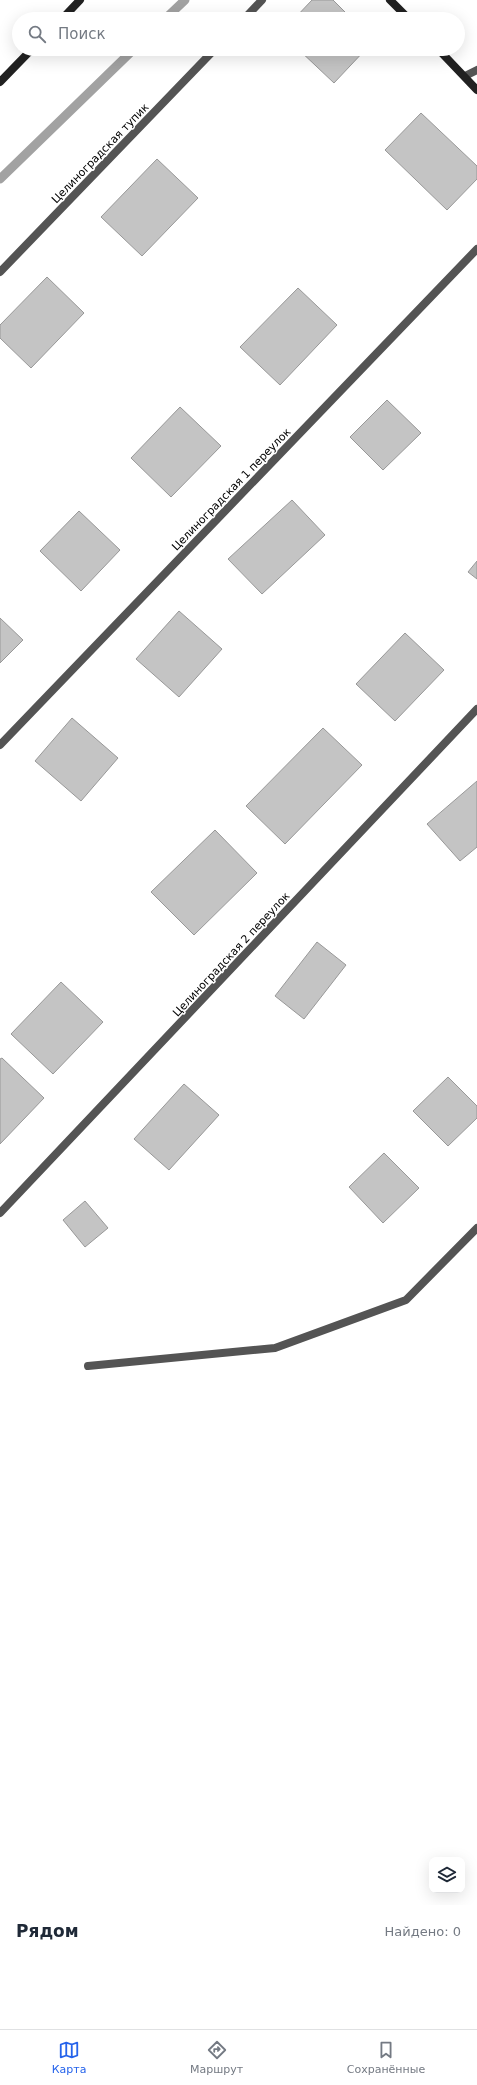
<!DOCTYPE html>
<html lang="ru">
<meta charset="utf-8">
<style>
body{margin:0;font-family:"DejaVu Sans",sans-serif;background:#f6f6f7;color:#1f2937}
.controls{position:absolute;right:12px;bottom:12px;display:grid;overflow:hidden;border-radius:8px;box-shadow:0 4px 16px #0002}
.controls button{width:36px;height:36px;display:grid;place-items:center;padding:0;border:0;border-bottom:1px solid #e0e1e3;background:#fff;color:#1f2937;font:20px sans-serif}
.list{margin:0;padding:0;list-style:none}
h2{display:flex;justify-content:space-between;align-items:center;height:52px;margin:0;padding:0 16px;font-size:17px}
h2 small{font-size:13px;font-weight:400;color:#747a83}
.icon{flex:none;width:22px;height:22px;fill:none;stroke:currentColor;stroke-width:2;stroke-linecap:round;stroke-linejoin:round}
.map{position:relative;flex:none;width:477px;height:1905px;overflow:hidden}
.search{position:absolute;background:#fff;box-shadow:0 4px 16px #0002;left:12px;right:12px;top:12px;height:44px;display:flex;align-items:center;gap:10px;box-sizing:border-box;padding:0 14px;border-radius:22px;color:#747a83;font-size:15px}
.sheet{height:124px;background:#fff}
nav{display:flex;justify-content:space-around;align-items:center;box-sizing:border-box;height:56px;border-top:1px solid #e0e1e3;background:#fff;font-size:11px;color:#747a83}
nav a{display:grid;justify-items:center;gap:2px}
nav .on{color:#2563eb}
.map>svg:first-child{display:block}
</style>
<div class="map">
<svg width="477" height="1905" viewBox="0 0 477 1905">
<rect width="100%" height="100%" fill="#fff"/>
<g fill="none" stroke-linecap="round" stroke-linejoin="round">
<g stroke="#a2a2a2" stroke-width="9">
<polyline points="165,19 185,0"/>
<polyline points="0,179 134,49"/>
</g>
</g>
<g fill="#c4c4c4" stroke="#989898">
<polygon points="312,0 333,0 352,19 294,19"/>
<polygon points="298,49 366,49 334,83"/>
<polygon points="421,113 477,166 477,179 447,210 385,150"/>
<polygon points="157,159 198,198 142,256 101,217"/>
<polygon points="47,277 84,313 31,368 0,338 0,325"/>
<polygon points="298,288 337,325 280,385 240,347"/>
<polygon points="387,400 421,433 383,470 350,437"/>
<polygon points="180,407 221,446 171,497 131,458"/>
<polygon points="292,500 325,535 262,594 228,559"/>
<polygon points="79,511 120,550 81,591 40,551"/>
<polygon points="477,561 477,579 468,572"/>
<polygon points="179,611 222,649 179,697 136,659"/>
<polygon points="0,618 23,640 0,663"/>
<polygon points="405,633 444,670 395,721 356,684"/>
<polygon points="72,718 118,758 81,801 35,761"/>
<polygon points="323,728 362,765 285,844 246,806"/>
<polygon points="477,781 477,847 460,861 427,824"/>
<polygon points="215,830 257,873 194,935 151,892"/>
<polygon points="317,942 346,965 304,1019 275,996"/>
<polygon points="61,982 103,1022 53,1074 11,1034"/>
<polygon points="2,1058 44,1098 0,1144 0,1059"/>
<polygon points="448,1077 477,1106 477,1118 448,1146 413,1111"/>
<polygon points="184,1084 219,1115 169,1170 134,1139"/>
<polygon points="384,1153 419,1188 383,1223 349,1187"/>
<polygon points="85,1201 108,1228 85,1247 63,1220"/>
</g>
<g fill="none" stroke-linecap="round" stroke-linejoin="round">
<g stroke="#545454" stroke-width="8">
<polyline points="244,19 262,0"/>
<polyline points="465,76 477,70"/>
<polyline points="0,272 215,49"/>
<polyline points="0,745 477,249"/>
<polyline points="0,1213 477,709"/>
<polyline points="88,1366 275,1348 406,1300 477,1228"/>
</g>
<g stroke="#212121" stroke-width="8">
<polyline points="390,0 409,19"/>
<polyline points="62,19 80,0"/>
<polyline points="438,49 477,90"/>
<polyline points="0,82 32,49"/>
</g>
</g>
<g text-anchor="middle" stroke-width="3" stroke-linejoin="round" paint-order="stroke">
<g font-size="11" fill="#000" stroke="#fff">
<text transform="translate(100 153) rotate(-46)" y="4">Целиноградская тупик</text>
<text transform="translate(231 489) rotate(-46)" y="4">Целиноградская 1 переулок</text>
<text transform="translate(231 954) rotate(-47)" y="4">Целиноградская 2 переулок</text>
</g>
</g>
</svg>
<div class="controls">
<button><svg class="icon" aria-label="layers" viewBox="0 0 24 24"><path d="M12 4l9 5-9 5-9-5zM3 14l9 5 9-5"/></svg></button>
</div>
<div class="search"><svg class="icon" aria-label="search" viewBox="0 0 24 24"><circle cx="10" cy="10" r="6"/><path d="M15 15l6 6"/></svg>Поиск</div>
</div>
<section class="sheet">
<h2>Рядом<small>Найдено: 0</small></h2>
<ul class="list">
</ul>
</section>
<nav>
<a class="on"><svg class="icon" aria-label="map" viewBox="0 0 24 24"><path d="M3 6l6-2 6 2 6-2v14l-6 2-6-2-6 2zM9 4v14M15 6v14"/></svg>Карта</a>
<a><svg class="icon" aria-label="directions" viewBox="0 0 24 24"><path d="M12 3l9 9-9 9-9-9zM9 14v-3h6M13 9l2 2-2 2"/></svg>Маршрут</a>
<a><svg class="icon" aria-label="saved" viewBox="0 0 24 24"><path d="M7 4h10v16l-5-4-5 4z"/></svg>Сохранённые</a>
</nav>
